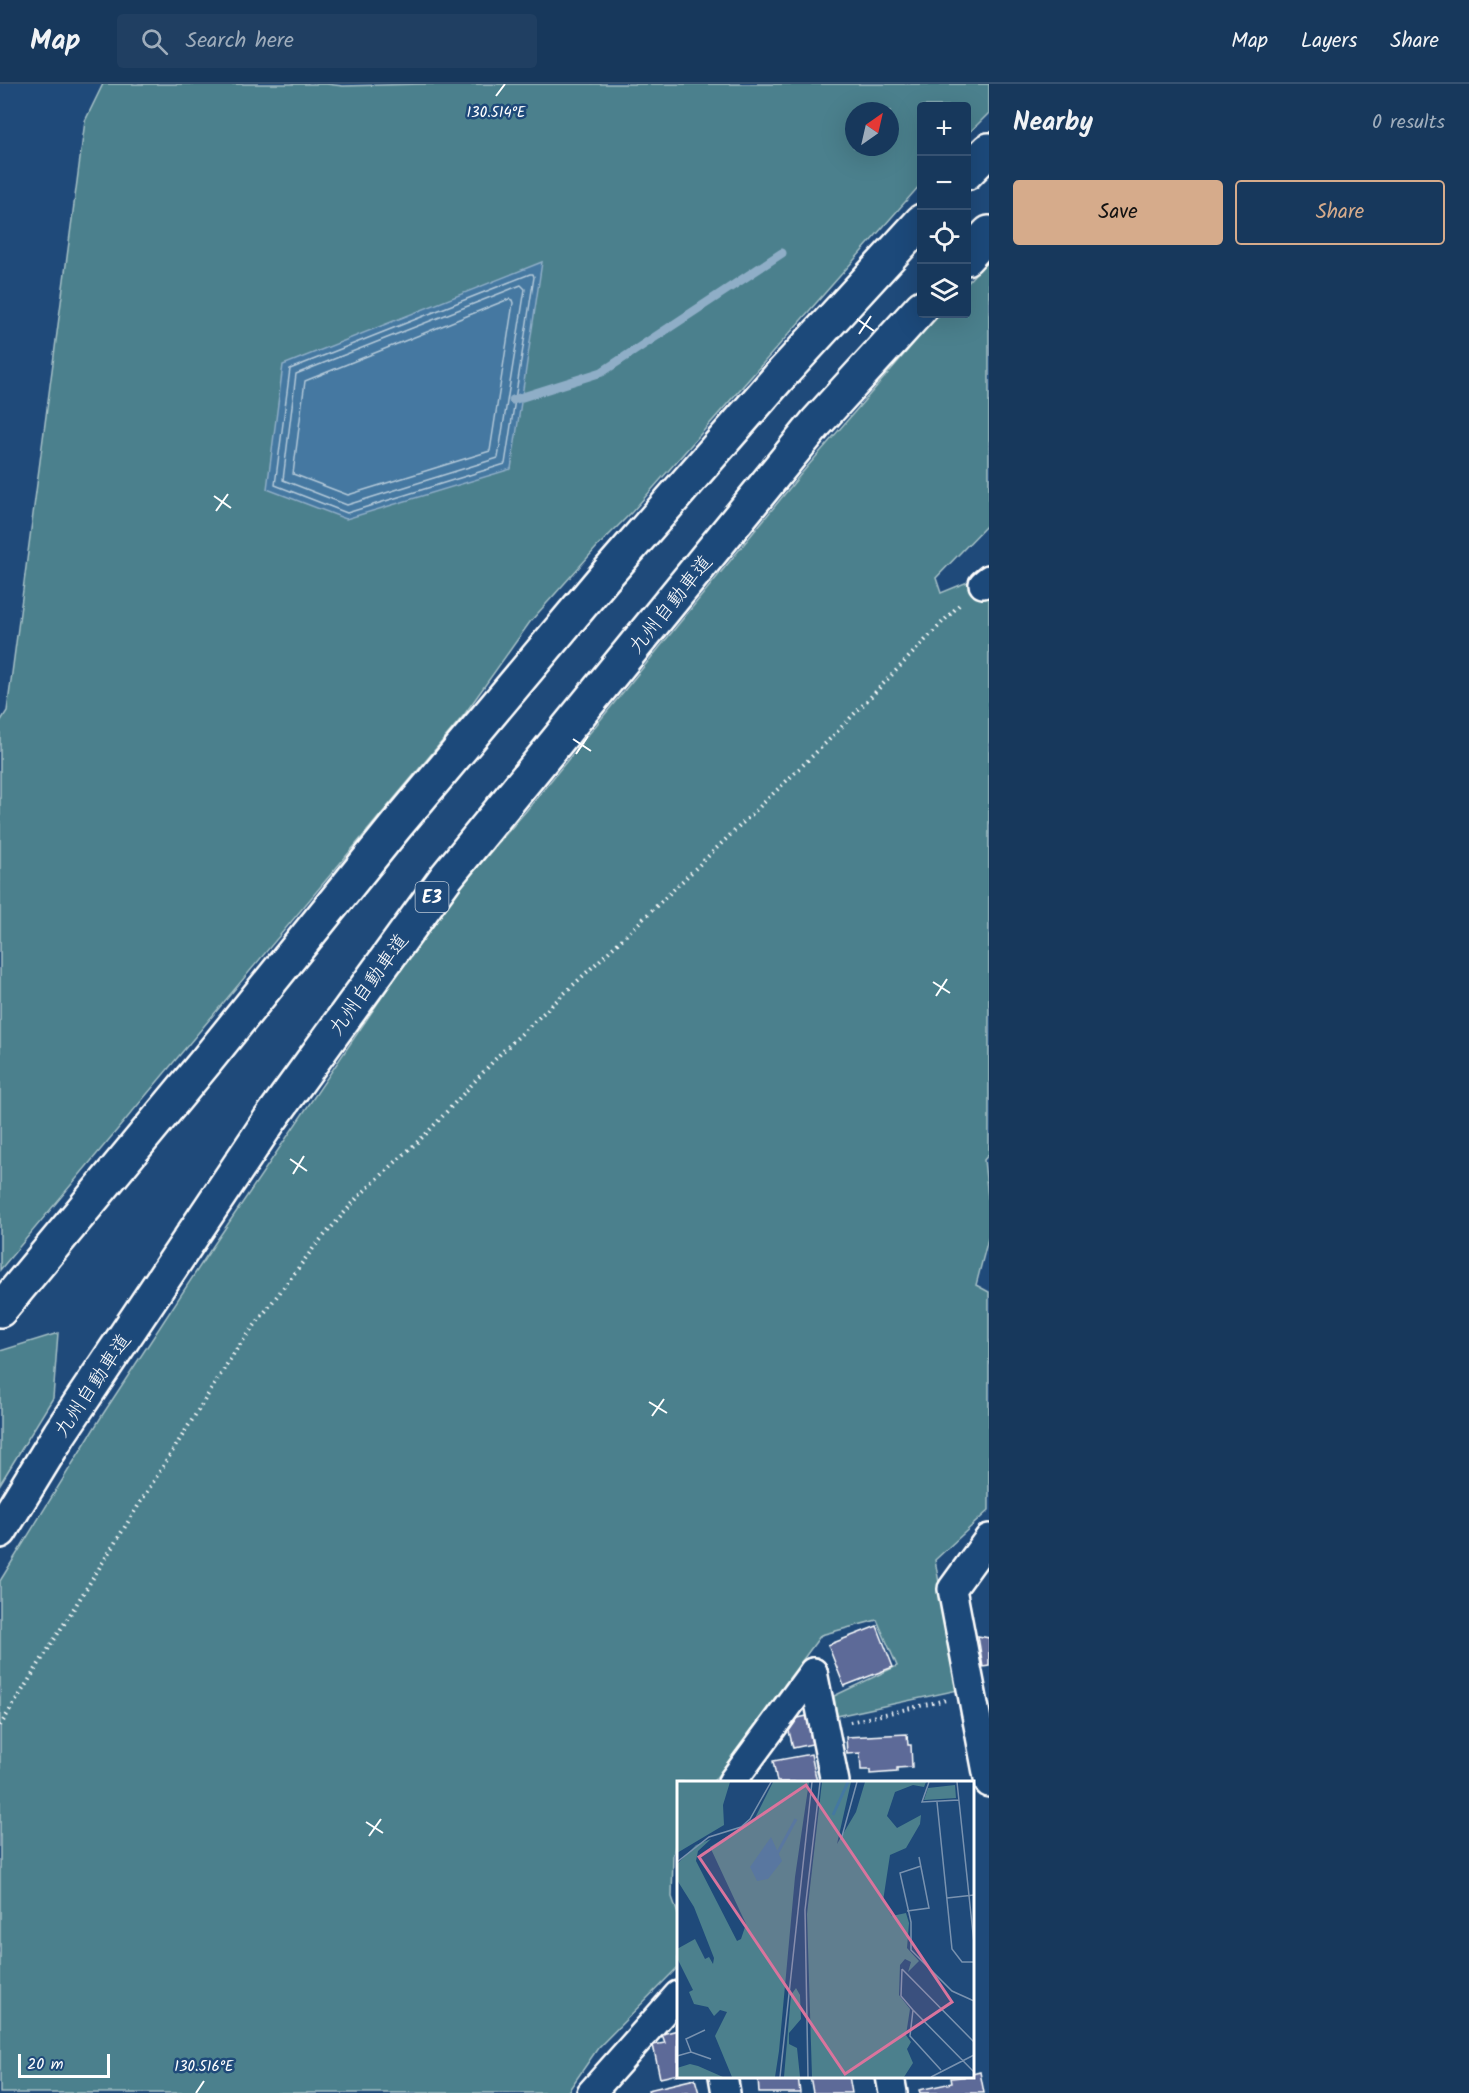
<!DOCTYPE html>
<meta charset="utf-8">
<style>
body{margin:0;font-family:Kalam,"Klee One",sans-serif;background:#203f62;color:#f1f3f6}
.controls{position:absolute;right:18px;top:18px;display:grid;overflow:hidden;border-radius:6px;box-shadow:0 6px 24px #0002}
.controls button{width:54px;height:54px;display:grid;place-items:center;padding:0;border:0;border-bottom:2px solid #365272;background:#17385c;color:#f1f3f6;font:30px sans-serif}
.compass{position:absolute;left:845px;top:18px;width:54px;height:54px;border-radius:50%;background:#17385c;box-shadow:0 6px 24px #0002;rotate:34deg}
.scale{position:absolute;left:18px;bottom:15px;width:92px;box-sizing:border-box;padding-left:6px;border:3px solid #fff;border-top:0;font-size:16px;line-height:21px;white-space:nowrap;color:#fff;-webkit-text-stroke:4px #1f4a7a;paint-order:stroke}
.list{margin:0;padding:0;list-style:none}
h2{display:flex;justify-content:space-between;align-items:center;height:78px;margin:0;padding:0 24px;font-size:26px}
h2 small{font-size:20px;font-weight:400;color:#9eacbb}
.actions{display:flex;gap:12px;padding:18px 24px}
.actions a{flex:1;padding:14px 0;border:2px solid #d6ab8b;border-radius:6px;text-align:center;font-size:21px;color:#d6ab8b}
.actions .main{background:#d6ab8b;color:#111}
.icon{flex:none;width:33px;height:33px;fill:none;stroke:currentColor;stroke-width:2;stroke-linecap:round;stroke-linejoin:round}
.map{position:relative;flex:none;width:989px;height:2009px;overflow:hidden}
header{display:flex;align-items:center;gap:36px;box-sizing:border-box;height:84px;padding:0 30px;background:#17385c;border-bottom:2px solid #365272}
header strong{font-size:28px}
nav{display:flex;gap:33px;margin-inline-start:auto;font-size:21px}
.search{width:420px;height:54px;background:#203f62;display:flex;align-items:center;gap:15px;box-sizing:border-box;padding:0 21px;border-radius:6px;color:#9eacbb;font-size:22px}
main{display:flex}
aside{flex:1;background:#17385c}
.map>svg:first-child{display:block}
</style>
<header>
<strong>Map</strong>
<div class="search"><svg class="icon" aria-label="search" viewBox="0 0 24 24"><circle cx="10" cy="10" r="6"/><path d="M15 15l6 6"/></svg>Search here</div>
<nav><a>Map</a><a>Layers</a><a>Share</a></nav>
</header>
<main>
<div class="map">
<svg width="989" height="2009" viewBox="0 0 989 2009">
<rect width="100%" height="100%" fill="#1f4a7a"/>
<filter id="ink" filterUnits="userSpaceOnUse"><feTurbulence type="fractalNoise" baseFrequency=".0167" numOctaves="2"/><feDisplacementMap in="SourceGraphic" scale="12" xChannelSelector="R" yChannelSelector="G"/><feConvolveMatrix kernelMatrix="1 2 1 2 8 2 1 2 1" color-interpolation-filters="sRGB"/></filter>
<g filter="url(#ink)">
<g fill="#4c808d" stroke="#a6c0c6" stroke-width="1.5" fill-rule="evenodd">
<path d="M103 0H326L343 2 421 0H989V29L967 51 966 22H922L921 100 632 428 597 463 530 538 464 631 0 1186V638L7 627 85 37ZM854 27H890V63H854Z"/>
<polygon points="989,174 989,439 936,494 941,509 989,489 989,1070 984,1076 989,1123 989,1151 976,1201 989,1208 989,1426 935,1476 958,1606 837,1632 834,1612 897,1582 877,1536 821,1551 713,1698 678,1698 678,1753 673,1771 672,1813 678,1830 678,1883 598,1964 567,2009 0,2009 0,1497 103,1330 213,1162 443,823 526,727 801,390 939,230 966,230 967,199"/>
<polygon points="58,1249 53,1314 0,1400 0,1267"/>
</g>
<polygon fill="#4478a1" stroke="#8faec7" stroke-width="1.5" points="542,178 511,385 346,435 267,405 283,281"/>
<g fill="none" stroke-linecap="round" stroke-linejoin="round">
<g stroke="#b4c9d9" stroke-width="1.5">
<polygon points="530,190 533,190 534,193 505,380 347,429 275,401 290,285"/>
<polygon points="521,201 525,205 498,374 347,421 283,396 296,290"/>
<polygon points="509,215 512,216 513,219 490,367 348,411 293,390 305,297"/>
</g>
<polyline stroke="#8faec7" stroke-width="9" points="513,316 602,288 782,169"/>
</g>
<g fill="#5d6b98" stroke="#fff" stroke-width="1.5">
<polygon points="877,1542 893,1583 844,1602 828,1561"/>
<polygon points="978,1552 989,1554 989,1582 983,1583"/>
<polygon points="807,1632 812,1660 793,1664 789,1647 798,1634"/>
<polygon points="907,1650 908,1661 911,1661 912,1683 897,1684 897,1688 870,1690 870,1686 861,1686 860,1669 847,1670 846,1653"/>
<polygon points="811,1670 817,1698 777,1698 773,1677"/>
<polygon points="678,1946 678,1990 660,1994 653,1961 665,1959 662,1950"/>
<polygon points="980,1988 984,2009 920,2009 919,2006 952,1999 951,1994 972,1992 972,1990"/>
<polygon points="798,1992 800,2009 759,2009 758,1993"/>
<polygon points="810,1992 849,1992 852,2009 813,2009"/>
<polygon points="695,1995 699,2009 649,2009 648,2006"/>
</g>
<g fill="none" stroke-linecap="round" stroke-linejoin="round">
<g stroke="#fff" stroke-width="32">
<g id="street">
<polyline points="983,500 989,495"/>
<polyline points="989,1454 952,1505 989,1699"/>
<polyline points="813,1588 835,1698"/>
<polyline points="732,1698 813,1588"/>
<polyline points="723,1992 726,2009"/>
<polyline points="890,1992 893,2009"/>
<polyline points="591,2009 678,1911"/>
</g>
</g>
<g stroke="#fff" stroke-width="38">
<g id="highway">
<polyline points="966,89 989,66"/>
<polyline points="966,174 989,149"/>
<polyline points="0,1226 207,976 395,743 607,490 778,294 922,137"/>
<polyline points="0,1447 60,1349 269,1037 447,792 817,338 922,223"/>
</g>
</g>
<g stroke="#fff" stroke-width="4" stroke-dasharray="1.5 4.5" stroke-linecap="butt">
<polyline points="850,1638 946,1616"/>
<polyline points="0,1642 236,1266 315,1162 359,1112 426,1050 501,969 619,858 831,654 961,519"/>
</g>
<use href="#street" stroke="#1f4a7a" stroke-width="27"/>
<use href="#highway" stroke="#1f4a7a" stroke-width="33"/>
</g>
</g>
<path fill="none" stroke="#fff" stroke-width="2" d="M496 12 505 0M857 235 874 247M859 250 871 232M214 412 231 424M216 427 228 410M573 655 591 667M576 670 588 652M933 898 950 909M936 912 947 895M290 1075 307 1087M293 1090 304 1072M649 1318 667 1329M652 1332 664 1315M366 1738 383 1749M369 1752 381 1735M196 2009 204 1997"/>
<g text-anchor="middle" stroke-width="5" stroke-linejoin="round" paint-order="stroke">
<rect fill="#1f4a7a" stroke="#bcc9d7" stroke-width="1.5" x="415.5" y="798" width="33" height="30" rx="4.5"/>
<g font-size="18" font-weight="bold" fill="#fff">
<text x="432" y="819">E3</text>
</g>
<g font-size="20" fill="#fff" stroke="#1f4a7a">
<text transform="translate(670 520) rotate(-51)" y="7">九州自動車道</text>
<text transform="translate(368 900) rotate(-54)" y="7">九州自動車道</text>
<text transform="translate(92 1301) rotate(-56)" y="7">九州自動車道</text>
</g>
</g>
<g transform="translate(677 1697)">
<rect width="297" height="297" fill="#1f4a7a"/>
<path d="M0 1H53L46 24 47 44 0 72ZM96 1H132L118 96 102 270 98 296H55L38 255 50 231 43 229 37 235 31 226 17 223 12 211 16 209 0 177V168L18 158 28 178 32 176 36 183 37 177 17 126 0 99V83L19 64 34 58 21 70 19 80 60 160 64 158 69 143 33 66 77 39ZM145 1H174L160 63 179 31 188 1H249L247 6 236 4 218 11 210 35 220 47 244 34 243 43 229 67 213 74 206 120 215 135 229 132 232 142 230 167 242 180 231 191 234 181 228 178 223 184 222 214 233 228 229 254 234 261 230 268 236 282 227 296H135L130 133ZM278 4 279 17 247 19 251 7ZM119 207 123 214 124 238 112 252V263L120 267 123 296H107L114 214ZM13 283 21 285 46 296H0V287Z" fill="#4c808d"/>
<path d="M94 56 105 80 91 98 80 100 73 86Z" fill="#4478a1"/>
<path fill="none" stroke="#4478a1" stroke-width="3" d="M156 34 171 1M100 73 119 38"/>
<path fill="none" stroke="#7992af" stroke-width="1.5" d="M252 1 245 21 282 19M280 1 297 162M260 21 275 168 285 181H297M164 59 180 1M0 81 32 56 64 46 73 38 94 1M244 85 223 92 234 141V169L275 210 297 220M270 117 297 114M230 130 252 127 242 76M225 188 224 215 236 229 233 255 264 289M225 188 297 261M236 229 297 291M14 271 9 258 28 249M0 275 14 271 34 278M103 296 135 1M131 296 128 129 143 1M254 296 297 274"/>
<path fill="#da749d" fill-opacity="0.15" stroke="#da749d" stroke-width="3" d="M129 4 275 221 168 293 22 76Z"/>
<rect width="297" height="297" fill="none" stroke="#fff" stroke-width="3"/>
</g>
<g font-size="15" text-anchor="middle" fill="#fff" stroke="#1f4a7a" stroke-width="5" stroke-linejoin="round" paint-order="stroke">
<text x="496" y="33">130.514°E</text>
<text x="204" y="1987">130.516°E</text>
</g>
</svg>
<div class="controls">
<button>+</button>
<button>−</button>
<button><svg class="icon" aria-label="locate" viewBox="0 0 24 24"><circle cx="12" cy="12" r="6"/><path d="M12 2v4M12 18v4M2 12h4M18 12h4"/></svg></button>
<button><svg class="icon" aria-label="layers" viewBox="0 0 24 24"><path d="M12 4l9 5-9 5-9-5zM3 14l9 5 9-5"/></svg></button>
</div>
<svg class="compass" viewBox="-18 -18 36 36"><path d="M0-13l5 13h-10z" fill="#e53935"/><path d="M0 13l5-13h-10z" fill="#9eacbb"/></svg>
<div class="scale">20 m</div>
</div>
<aside>
<h2>Nearby<small>0 results</small></h2>
<ul class="list">
</ul>
<div class="actions"><a class="main">Save</a><a>Share</a></div>
</aside>
</main>
